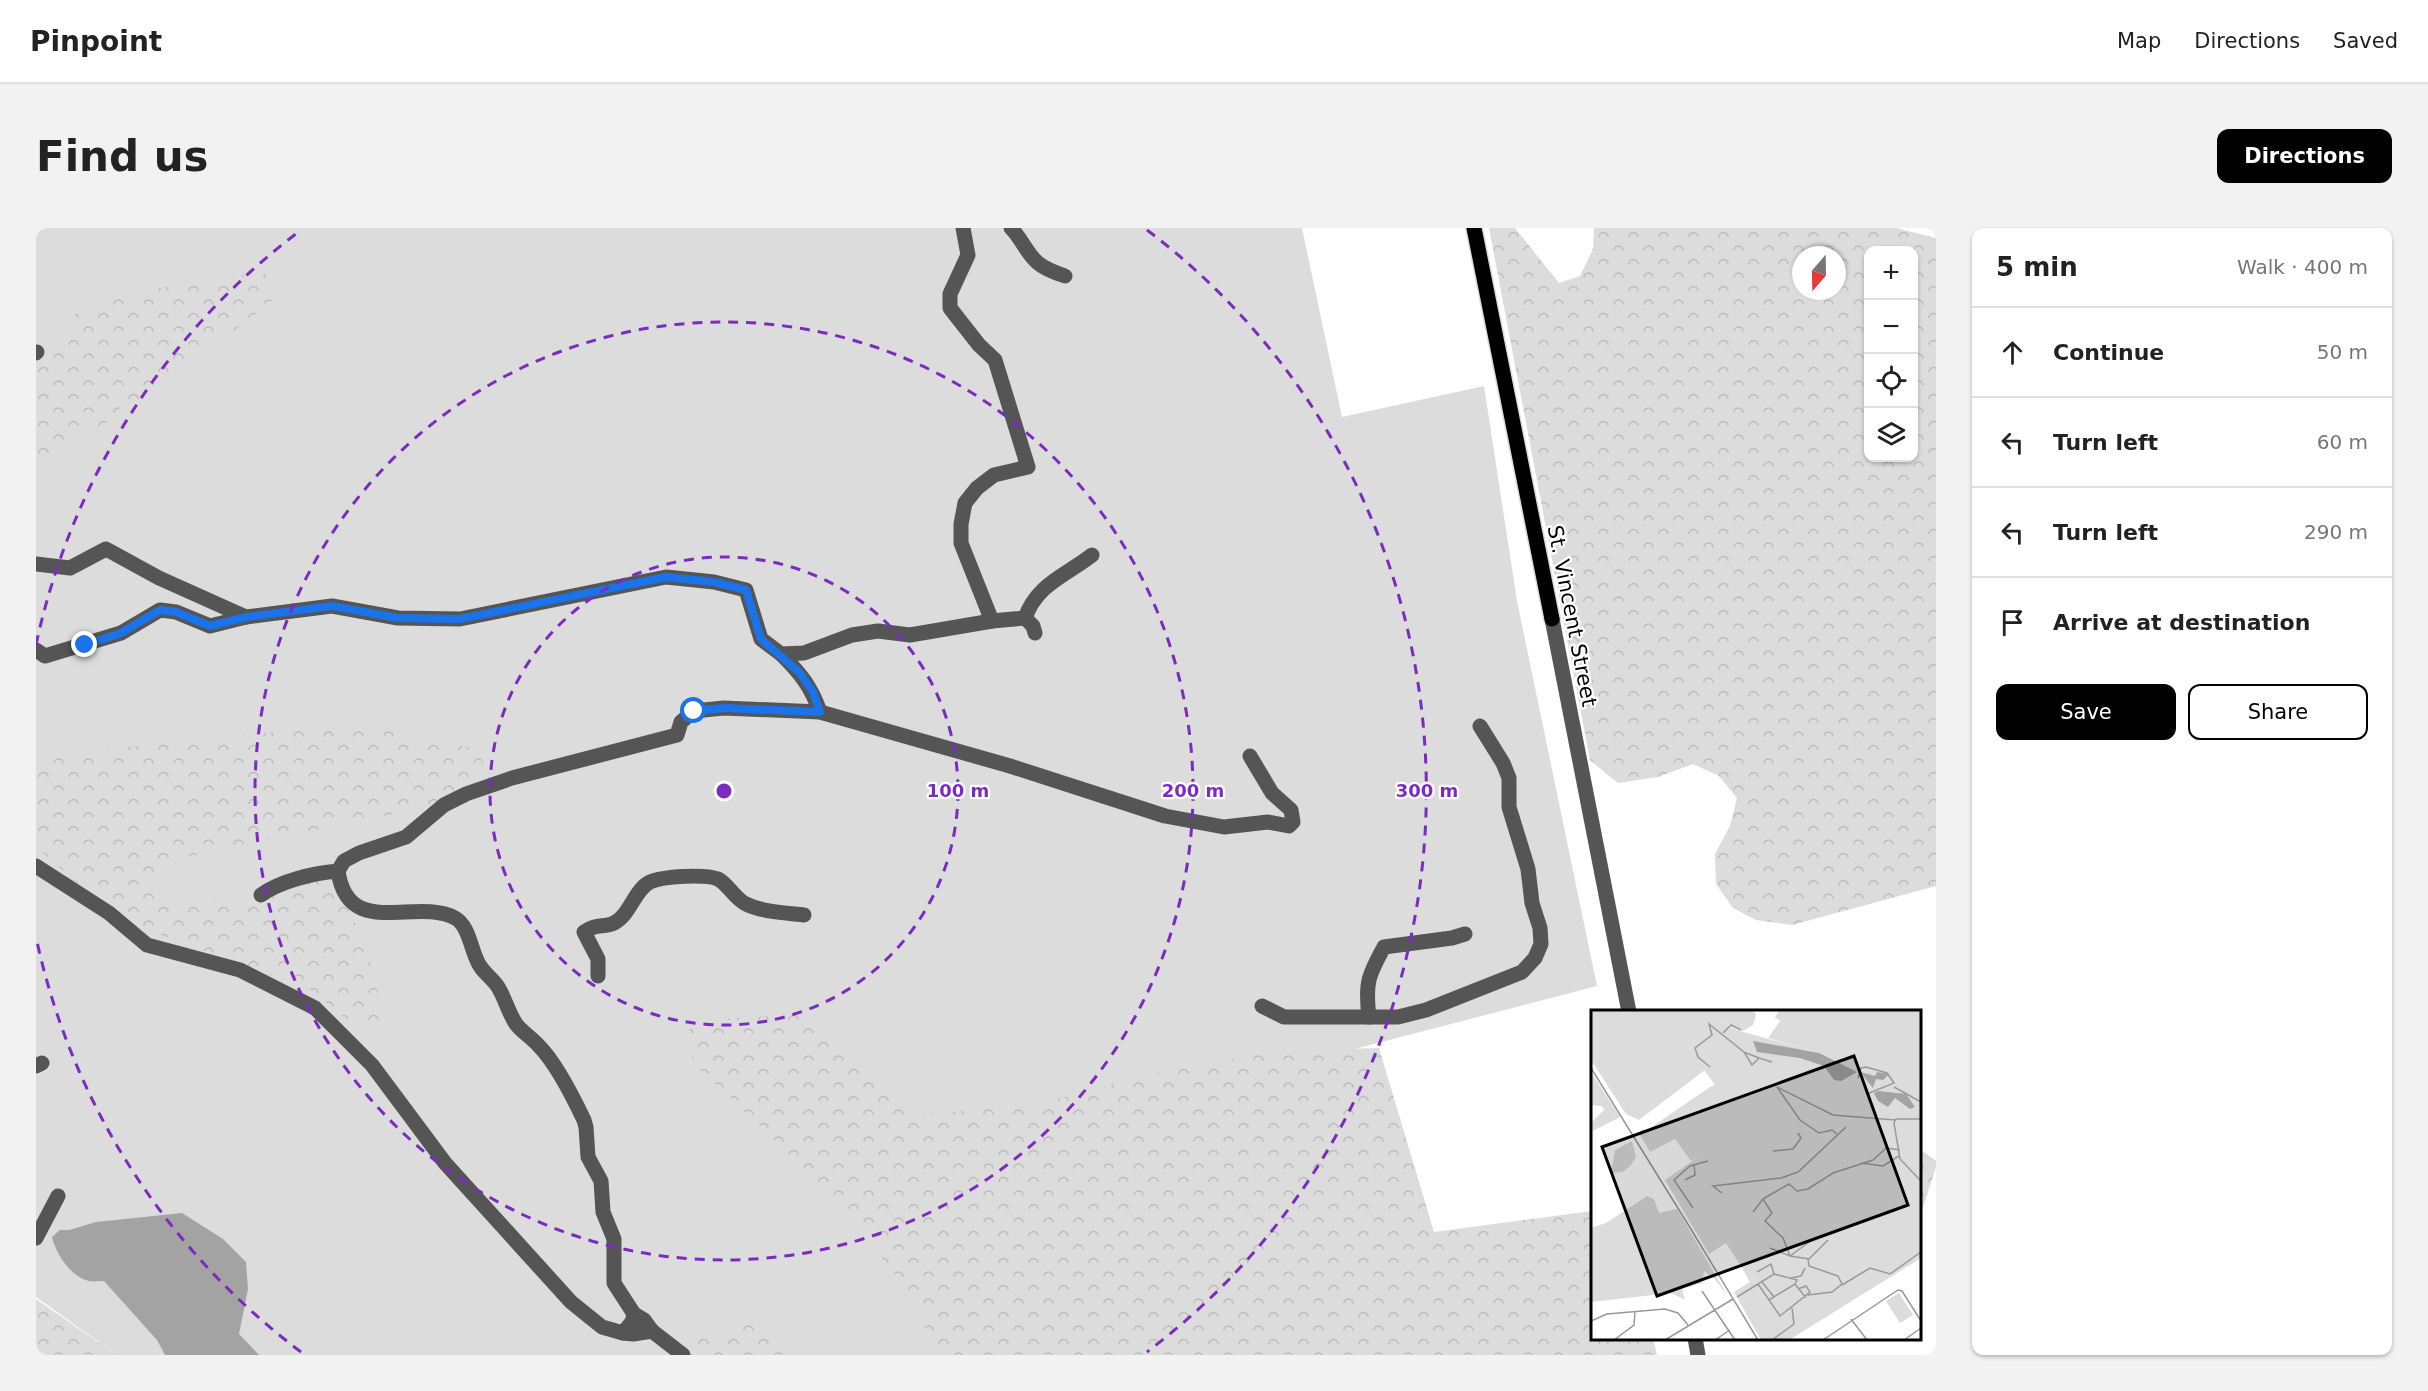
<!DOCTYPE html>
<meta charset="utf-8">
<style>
body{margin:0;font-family:"DejaVu Sans",sans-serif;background:#f2f2f2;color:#222}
.controls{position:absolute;right:18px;top:18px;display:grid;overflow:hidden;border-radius:12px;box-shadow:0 2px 4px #0004}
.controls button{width:54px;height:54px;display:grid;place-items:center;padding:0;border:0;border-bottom:2px solid #e0e0e0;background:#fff;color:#222;font:30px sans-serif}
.compass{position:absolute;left:1756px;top:18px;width:54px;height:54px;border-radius:50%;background:#fff;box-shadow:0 2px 4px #0004;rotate:200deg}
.stop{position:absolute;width:18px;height:18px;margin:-14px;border:4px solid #1a73e8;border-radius:50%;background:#fff}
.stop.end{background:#1a73e8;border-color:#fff;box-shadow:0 2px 6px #0008}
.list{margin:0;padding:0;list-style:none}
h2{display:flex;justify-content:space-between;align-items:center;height:78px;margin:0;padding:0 24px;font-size:26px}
h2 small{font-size:20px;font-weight:400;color:#767676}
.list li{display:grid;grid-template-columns:39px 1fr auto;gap:18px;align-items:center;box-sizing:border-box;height:90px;padding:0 24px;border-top:2px solid #e0e0e0}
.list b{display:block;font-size:22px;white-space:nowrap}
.list em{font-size:20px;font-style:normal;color:#767676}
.actions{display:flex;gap:12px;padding:18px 24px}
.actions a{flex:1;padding:14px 0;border:2px solid #000;border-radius:12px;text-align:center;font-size:21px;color:#000}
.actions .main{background:#000;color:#fff}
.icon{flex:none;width:33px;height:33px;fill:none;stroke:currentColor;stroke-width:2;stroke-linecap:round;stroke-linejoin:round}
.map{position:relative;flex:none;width:1900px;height:1127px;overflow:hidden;border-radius:12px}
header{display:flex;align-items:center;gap:36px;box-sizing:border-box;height:84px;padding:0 30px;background:#fff;border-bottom:2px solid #e0e0e0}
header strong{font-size:28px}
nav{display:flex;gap:33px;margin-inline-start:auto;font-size:21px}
.intro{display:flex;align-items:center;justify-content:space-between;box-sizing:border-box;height:144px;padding:0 36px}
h1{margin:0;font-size:42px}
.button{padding:15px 27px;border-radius:12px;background:#000;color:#fff;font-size:21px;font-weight:700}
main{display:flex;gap:36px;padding:0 36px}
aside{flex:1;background:#fff;border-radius:12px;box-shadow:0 2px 4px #0004}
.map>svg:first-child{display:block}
</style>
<header>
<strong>Pinpoint</strong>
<nav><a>Map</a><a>Directions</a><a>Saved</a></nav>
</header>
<div class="intro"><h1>Find us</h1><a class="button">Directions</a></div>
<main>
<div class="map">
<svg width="1900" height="1127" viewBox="0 0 1900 1127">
<defs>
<pattern id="forest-crowns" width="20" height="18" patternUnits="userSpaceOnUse" patternTransform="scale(1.5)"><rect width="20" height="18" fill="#dcdcdc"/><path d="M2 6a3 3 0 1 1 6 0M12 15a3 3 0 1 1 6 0" fill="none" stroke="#bbb"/></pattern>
</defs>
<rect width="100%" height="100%" fill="#fff"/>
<polygon fill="#dcdcdc" points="0,0 1266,0 1306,189 1448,158 1481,373 1561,758 895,931 952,1127 81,1127 0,1069"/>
<g fill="url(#forest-crowns)" fill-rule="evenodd">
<path d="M1453 0H1479L1523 55 1544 48 1557 21 1558 0H1860L1900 10V658L1756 697 1720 692 1697 680 1680 656 1679 626 1694 598 1701 570 1683 548 1657 536 1622 549 1582 555 1554 532ZM1832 22H1878V230H1832ZM1765 27H1801V63H1765Z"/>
<polygon points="228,44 242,63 240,70 101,178 85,179 71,194 0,236 0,142 43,81 105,63"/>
<polygon points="318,496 442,521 453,550 396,578 149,629 125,636 117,657 121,667 130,674 158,677 181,668 207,672 293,649 327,709 351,797 320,796 305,787 277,763 98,697 50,662 0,619 0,536 6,533 63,522"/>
<polygon points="773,786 884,886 995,878 1105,848 1236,823 1343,820 1398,1004 1556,983 1556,1110 1617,1111 1621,1127 902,1127 866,1056 798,969 661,839 646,810 662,792"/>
<polygon points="1884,921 1900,933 1900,939 1884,989"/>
<polygon points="0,1071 81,1127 0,1127"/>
<polygon points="718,1090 756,1127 656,1127 651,1115 664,1107 699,1107"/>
</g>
<path fill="#a3a3a3" d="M146 985 187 1011 210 1034 212 1061 203 1106 223 1127H129L121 1112 68 1053C64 1053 57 1054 53 1053 35 1049 20 1026 16 1009L24 1002H33L60 994Z"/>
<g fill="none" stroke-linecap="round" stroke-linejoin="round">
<g stroke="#dbdbdb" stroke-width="18">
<polyline id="major" points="1438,0 1516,391"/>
</g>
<g stroke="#555" stroke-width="15">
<path d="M927 0 932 27 914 66V80L943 117 959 132 992 239 958 247 941 260 929 275 925 296V315L956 393 989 390C1001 356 1029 348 1056 327"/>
<path d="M975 0C986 11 991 26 1002 35 1009 41 1020 45 1029 48"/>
<polyline points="0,125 1,124"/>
<polyline points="0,336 34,340 70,321 123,350 210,389"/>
<polyline points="989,390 997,398 999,405"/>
<polyline points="1516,391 1593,784"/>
<polyline points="0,422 9,428 85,405 124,382 140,384 174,398 210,389 296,378 362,390 424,391 630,349 678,354 710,362 725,411 745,426 768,425 816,407 842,403 874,407 956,393"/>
<path d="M745 426C764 445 775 458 784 484"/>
<path d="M0 638 73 685 111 717 204 742 279 780 336 837 409 935 535 1074 566 1099 587 1105 596 1094 598 1086 578 1055V1011L567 984 565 953 552 929 550 899 548 892C538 871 519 834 503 818 496 810 486 804 480 796 472 784 469 770 462 759 457 751 449 746 444 738 435 725 434 698 419 690 379 669 312 712 302 643"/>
<path d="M225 667C244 653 278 645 302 643L308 633 323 625 370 609 408 577 430 566 476 550 641 507 645 494 658 483 688 480 784 484 974 538 1129 588 1188 599 1232 594 1253 598 1257 594 1255 582 1236 565 1214 528"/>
<path d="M562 748V731L548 704C560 695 568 700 578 695 595 686 598 662 614 654 627 648 669 646 682 651 692 656 699 671 710 676 726 684 750 685 768 687"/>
<polyline points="1226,778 1248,789 1362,789 1390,782 1486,744 1499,730 1505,716 1504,700 1496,675 1492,641 1473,579 1473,550 1467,535 1444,498"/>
<path d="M1333 789C1329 755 1332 748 1348 719L1416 710 1429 706"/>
<polyline points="0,838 6,835"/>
<polyline points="0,1010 22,968"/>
<polyline points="616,1103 647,1127"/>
<polyline points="587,1105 597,1106 616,1103 608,1092 598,1086"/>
<polyline points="1659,1110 1662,1127"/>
</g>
<use href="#major" stroke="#000" stroke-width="15"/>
</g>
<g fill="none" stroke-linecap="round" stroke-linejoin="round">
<polyline stroke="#1a73e8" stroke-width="8" points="49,417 85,405 124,382 140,384 174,398 210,389 296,378 362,390 424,391 630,349 678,354 710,362 725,411 763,444 777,464 784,484 688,480 658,483"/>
</g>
<g fill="none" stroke="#7b2cbf" stroke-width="3" stroke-dasharray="10 8">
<circle cx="688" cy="563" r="234"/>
<circle cx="688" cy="563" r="469"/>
<path d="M265 1124A703 703 0 0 1 0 709M0 417A703 703 0 0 1 265 2M1111 2A703 703 0 0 1 1111 1124"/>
</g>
<g text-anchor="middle" stroke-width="4.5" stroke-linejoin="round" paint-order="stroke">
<g font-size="21" fill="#000" stroke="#fff">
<text transform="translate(1536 388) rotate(79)" y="7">St. Vincent Street</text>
</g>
</g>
<g transform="translate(1555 782)">
<rect width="330" height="330" fill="#fff"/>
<path d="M118 7 149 21 265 53 330 65V248L198 330H170L143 282 159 272 151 258 135 233 118 244 74 170 153 115 98 39ZM308 283 322 305 309 313 295 291Z" fill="#dcdcdc"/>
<path d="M0 0H162L165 5 162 15 152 21 118 8 98 39 114 60 48 110 35 104 0 50ZM247 0 268 7 330 52V73L177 28 195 3ZM150 60 172 71 177 79 169 85 158 80 145 68 143 62ZM0 62 29 107 2 121 0 113 13 100 11 96 0 95ZM122 75 132 76 151 97 189 115 191 122 177 128 157 120 100 151 84 129 59 142 48 123 50 120H56ZM236 105 270 107 298 117 251 144 233 147 230 144 237 137 270 116 269 112 263 113 247 123 232 106ZM330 119V148L321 150 318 129ZM41 131 45 147 40 155 32 162 20 163 24 140ZM310 157 318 162 310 169 307 186 285 200 282 197ZM56 186 63 189 68 203 86 199 136 285 122 267 113 261 111 273 91 279 94 290 80 283 0 292V218L15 213Z" fill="#dcdcdc"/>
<path d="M101 0H161L140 11ZM188 0H330V62L300 42 266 7 192 12 184 8Z" fill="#dcdcdc"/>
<path d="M162 31 228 43 266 62 250 71 243 70 233 56 209 48 166 42ZM269 62 284 66 286 62 298 64 292 70 285 69 282 78ZM287 81 315 84 324 97 319 99 304 88 297 97 287 91 283 83Z" fill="#a3a3a3"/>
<path fill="none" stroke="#999" stroke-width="1.5" d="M132 23 140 15 150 20M168 48 153 42 161 55 168 48 181 52M119 57 107 47 104 38 121 25 118 14 153 42M0 58 98 216M267 68 270 58 275 57 296 63 303 73 276 84M303 77 330 92M330 109H305L303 113 309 149 330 171M246 124 241 120 228 123 209 110 186 77 242 105 304 110M182 141 202 139 210 128 207 123M270 153 292 156 308 146M94 170 104 165 103 154M131 183 122 176 190 168 207 162 255 117M172 189 198 174 206 181 217 179 242 163 282 150 295 138 309 140M102 198 83 170 99 156 117 151M162 202 172 189 181 203 174 211 192 228 199 246 179 238M98 216 167 330M199 246 218 249 237 230M199 246 221 230M166 262 180 254 183 264M200 268 210 266 214 258M171 272 183 287M204 274 206 270 183 264 167 274 178 290 204 274 215 288M251 275 279 258 299 264 330 242M111 281 144 330M217 285 241 282 251 274 247 266 218 256 217 249M146 287 167 274M178 290 189 306 219 282 215 276 207 279M260 309 276 330M0 311 16 304 74 299 87 303 97 315M23 330 43 315 44 302M74 330 142 289M124 330 139 320M181 330 203 314 201 298M232 330 307 280 311 281 330 311M313 330 330 318"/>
<path fill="#000" fill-opacity="0.15" stroke="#000" stroke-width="3" d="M263 46 317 195 66 286 11 137Z"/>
<rect width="330" height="330" fill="none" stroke="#000" stroke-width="3"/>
</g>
<circle cx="688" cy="563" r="9" fill="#7b2cbf" stroke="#fff" stroke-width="3"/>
<g font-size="18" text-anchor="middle" font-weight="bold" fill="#7b2cbf" stroke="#fff" stroke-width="4.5" stroke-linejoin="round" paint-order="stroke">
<text x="922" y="569">100 m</text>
<text x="1157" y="569">200 m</text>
<text x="1391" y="569">300 m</text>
</g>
</svg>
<div class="controls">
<button>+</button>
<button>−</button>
<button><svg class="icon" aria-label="locate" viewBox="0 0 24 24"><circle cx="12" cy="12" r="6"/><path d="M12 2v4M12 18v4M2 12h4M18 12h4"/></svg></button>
<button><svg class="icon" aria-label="layers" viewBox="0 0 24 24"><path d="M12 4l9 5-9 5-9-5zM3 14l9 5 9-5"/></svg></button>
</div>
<svg class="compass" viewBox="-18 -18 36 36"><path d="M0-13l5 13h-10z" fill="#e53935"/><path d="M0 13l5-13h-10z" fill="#767676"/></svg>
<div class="stop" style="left:658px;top:483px"></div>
<div class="stop end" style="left:49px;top:417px"></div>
</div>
<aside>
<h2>5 min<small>Walk · 400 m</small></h2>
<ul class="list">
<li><svg class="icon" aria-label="ahead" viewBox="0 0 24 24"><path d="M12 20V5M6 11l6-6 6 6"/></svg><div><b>Continue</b></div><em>50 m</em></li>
<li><svg class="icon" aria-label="left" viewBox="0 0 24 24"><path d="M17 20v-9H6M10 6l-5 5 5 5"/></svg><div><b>Turn left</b></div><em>60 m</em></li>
<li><svg class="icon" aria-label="left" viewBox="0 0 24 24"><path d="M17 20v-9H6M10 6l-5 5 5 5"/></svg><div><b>Turn left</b></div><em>290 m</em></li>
<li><svg class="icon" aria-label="arrive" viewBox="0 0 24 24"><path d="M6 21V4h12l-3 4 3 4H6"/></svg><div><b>Arrive at destination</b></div></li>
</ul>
<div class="actions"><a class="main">Save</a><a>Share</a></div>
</aside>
</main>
